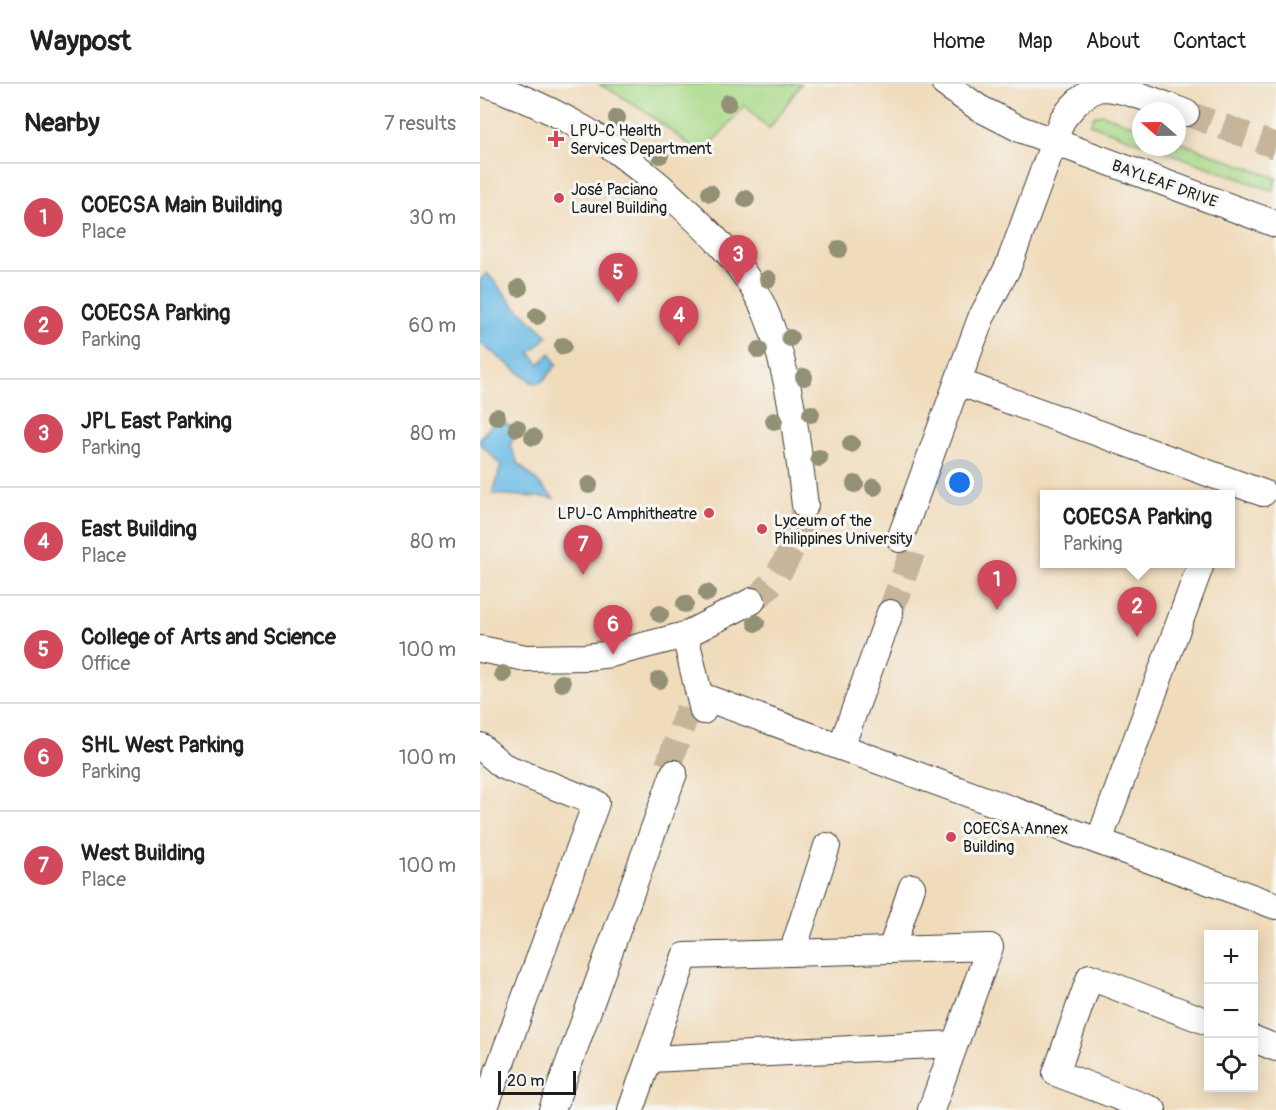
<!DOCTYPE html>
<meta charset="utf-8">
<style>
body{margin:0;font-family:Pangolin,sans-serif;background:#f2f2f2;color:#202124}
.controls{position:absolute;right:18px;bottom:18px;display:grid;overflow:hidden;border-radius:0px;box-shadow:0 3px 15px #0003}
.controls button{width:54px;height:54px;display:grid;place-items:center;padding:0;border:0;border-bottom:2px solid #e0e0e0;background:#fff;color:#202124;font:30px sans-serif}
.compass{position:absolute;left:652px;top:18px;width:54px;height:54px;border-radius:50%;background:#fff;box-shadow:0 3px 15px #0003;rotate:290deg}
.scale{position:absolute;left:18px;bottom:15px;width:78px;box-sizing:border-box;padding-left:6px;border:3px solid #1c1c1c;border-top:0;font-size:16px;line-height:21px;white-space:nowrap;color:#1c1c1c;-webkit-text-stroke:4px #f6f6f2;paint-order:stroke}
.you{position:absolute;left:480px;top:399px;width:21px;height:21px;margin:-15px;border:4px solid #fff;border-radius:50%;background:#1a73e8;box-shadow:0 0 0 9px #1a73e833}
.badge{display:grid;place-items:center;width:39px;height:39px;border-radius:50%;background:#d1495b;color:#fff;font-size:20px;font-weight:700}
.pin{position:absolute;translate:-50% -50px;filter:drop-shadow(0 2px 3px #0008)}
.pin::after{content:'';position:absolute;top:32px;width:21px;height:18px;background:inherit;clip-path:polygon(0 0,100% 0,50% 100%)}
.popup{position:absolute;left:560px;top:406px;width:195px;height:78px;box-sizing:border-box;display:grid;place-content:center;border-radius:0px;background:#fff;filter:drop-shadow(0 2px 4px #0005);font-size:20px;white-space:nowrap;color:#757577}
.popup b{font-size:22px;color:#202124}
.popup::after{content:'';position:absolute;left:50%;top:100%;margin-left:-12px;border:12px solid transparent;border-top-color:#fff}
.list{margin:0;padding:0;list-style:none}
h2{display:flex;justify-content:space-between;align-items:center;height:78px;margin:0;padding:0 24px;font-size:26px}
h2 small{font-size:20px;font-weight:400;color:#757577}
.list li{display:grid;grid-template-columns:39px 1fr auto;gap:18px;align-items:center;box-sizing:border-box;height:108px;padding:0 24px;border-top:2px solid #e0e0e0}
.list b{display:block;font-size:22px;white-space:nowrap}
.list p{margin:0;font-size:20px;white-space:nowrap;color:#757577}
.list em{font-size:20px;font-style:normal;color:#757577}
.icon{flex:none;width:33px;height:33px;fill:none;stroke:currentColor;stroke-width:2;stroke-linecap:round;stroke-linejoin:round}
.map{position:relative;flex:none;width:796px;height:1026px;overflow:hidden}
header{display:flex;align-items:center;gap:36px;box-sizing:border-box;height:84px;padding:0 30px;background:#fff;border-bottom:2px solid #e0e0e0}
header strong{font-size:28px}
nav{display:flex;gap:33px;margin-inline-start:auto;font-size:21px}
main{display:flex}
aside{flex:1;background:#fff}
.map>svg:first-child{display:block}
</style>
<header>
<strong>Waypost</strong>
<nav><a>Home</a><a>Map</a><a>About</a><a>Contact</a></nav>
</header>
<main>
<aside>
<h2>Nearby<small>7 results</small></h2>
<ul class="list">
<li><span class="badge">1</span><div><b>COECSA Main Building</b><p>Place</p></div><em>30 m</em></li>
<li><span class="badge">2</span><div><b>COECSA Parking</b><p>Parking</p></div><em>60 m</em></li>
<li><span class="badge">3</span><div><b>JPL East Parking</b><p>Parking</p></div><em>80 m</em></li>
<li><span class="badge">4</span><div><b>East Building</b><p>Place</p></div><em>80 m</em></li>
<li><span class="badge">5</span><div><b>College of Arts and Science</b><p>Office</p></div><em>100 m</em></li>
<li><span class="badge">6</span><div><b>SHL West Parking</b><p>Parking</p></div><em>100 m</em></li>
<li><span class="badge">7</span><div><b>West Building</b><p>Place</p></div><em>100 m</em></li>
</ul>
</aside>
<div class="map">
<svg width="796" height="1026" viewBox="0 0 796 1026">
<rect width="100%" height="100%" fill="#f6f6f2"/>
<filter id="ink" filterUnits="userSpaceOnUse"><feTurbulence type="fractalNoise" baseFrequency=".0167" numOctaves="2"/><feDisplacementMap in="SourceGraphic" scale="12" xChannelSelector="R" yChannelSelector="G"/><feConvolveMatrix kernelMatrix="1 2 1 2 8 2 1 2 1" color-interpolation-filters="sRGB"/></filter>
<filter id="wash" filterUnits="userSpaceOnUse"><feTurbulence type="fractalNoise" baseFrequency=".008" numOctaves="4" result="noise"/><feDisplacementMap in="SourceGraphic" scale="24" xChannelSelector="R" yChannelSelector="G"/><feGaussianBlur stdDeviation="1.35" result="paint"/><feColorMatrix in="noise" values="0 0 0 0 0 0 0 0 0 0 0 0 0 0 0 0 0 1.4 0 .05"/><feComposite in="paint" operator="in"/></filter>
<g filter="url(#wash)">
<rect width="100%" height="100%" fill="#f0dbbb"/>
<g fill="#a9d987" stroke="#627a52" stroke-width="1.5">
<path d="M119 0H321L289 45 265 21 222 71C190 45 156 19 119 0Z"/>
<polygon points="622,30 661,44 661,59 610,40 614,32"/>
<polygon points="697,57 796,94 793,107 673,63 697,63"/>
</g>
<g fill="#6abbe5" stroke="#436c80" stroke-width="1.5">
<path d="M7 189 34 221 68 252 50 269 60 280 70 269 77 281C69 287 66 298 56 300L52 298 0 259V196Z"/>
<polygon points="16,336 37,345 30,362 38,379 74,414 13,410 21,381 0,359 0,354"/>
</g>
</g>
<g filter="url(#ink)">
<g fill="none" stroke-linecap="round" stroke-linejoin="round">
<g stroke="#c6b59b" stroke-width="26" stroke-dasharray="26 13" stroke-linecap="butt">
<polyline points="706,29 796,62"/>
<path d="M272 517C300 499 320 453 325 421"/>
<polyline points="410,529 435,461"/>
<polyline points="188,682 208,625"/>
</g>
<g stroke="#3c3934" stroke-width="28">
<g id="minor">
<path d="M5 0C15 2 25 7 35 11 59 21 82 32 104 45 131 61 156 82 180 102 222 140 267 180 288 234 311 294 317 358 325 421"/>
<polyline points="465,0 499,24 540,45 796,140"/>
<polyline points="478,298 783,409"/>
<path d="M420 455 501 234 528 183 582 36C592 23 601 12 617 5 637 0 685 21 706 29"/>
<polyline points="205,551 223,627"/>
<polyline points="0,565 46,574 106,573 131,570 205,551 272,517"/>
<polyline points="221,612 796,822"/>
<polyline points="0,662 23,682 116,719 4,1026"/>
<polyline points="361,663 410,529"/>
<polyline points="619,757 721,480"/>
<polyline points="411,866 432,803"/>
<polyline points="312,869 347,762"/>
<polyline points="774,955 796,964"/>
<polyline points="171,975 474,960"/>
<polyline points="72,1026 194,689"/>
<polyline points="151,1026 205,872 510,863 451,1026"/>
<polyline points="673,1026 576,989 610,893 728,938"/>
</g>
</g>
<use href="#minor" stroke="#fff" stroke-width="26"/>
</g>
<g fill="#929175">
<circle cx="248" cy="19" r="9"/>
<circle cx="137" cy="34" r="9"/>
<circle cx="180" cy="71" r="9"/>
<circle cx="230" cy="109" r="9"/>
<circle cx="266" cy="115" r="9"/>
<circle cx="359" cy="165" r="9"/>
<circle cx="288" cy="195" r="9"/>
<circle cx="39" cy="204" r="9"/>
<circle cx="57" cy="232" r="9"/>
<circle cx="310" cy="254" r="9"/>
<circle cx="83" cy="262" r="9"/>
<circle cx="279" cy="266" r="9"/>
<circle cx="324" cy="293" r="9"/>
<circle cx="331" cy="330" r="9"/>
<circle cx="17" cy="333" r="9"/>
<circle cx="294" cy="337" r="9"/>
<circle cx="37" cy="344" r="9"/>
<circle cx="53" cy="353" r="9"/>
<circle cx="371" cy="360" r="9"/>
<circle cx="339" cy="374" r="9"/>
<circle cx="375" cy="400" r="9"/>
<circle cx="109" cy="401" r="9"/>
<circle cx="394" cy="403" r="9"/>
<circle cx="227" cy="509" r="9"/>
<circle cx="205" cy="520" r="9"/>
<circle cx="180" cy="530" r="9"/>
<circle cx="276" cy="539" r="9"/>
<circle cx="23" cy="590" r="9"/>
<circle cx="179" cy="596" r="9"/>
<circle cx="82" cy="599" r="9"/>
</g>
</g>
<g fill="#d1495b" stroke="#f6f6f2" stroke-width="2">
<path d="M73 46h6v6h6v6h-6v6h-6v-6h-6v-6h6z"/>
<circle cx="79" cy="114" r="6"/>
<circle cx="229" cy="429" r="6"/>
<circle cx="282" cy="445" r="6"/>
<circle cx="471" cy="753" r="6"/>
</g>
<g text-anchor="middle" stroke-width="6" stroke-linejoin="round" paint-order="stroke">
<g font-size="16" fill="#1c1c1c" stroke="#f6f6f2" text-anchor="start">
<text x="90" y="52">LPU-C Health<tspan x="90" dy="18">Services Department</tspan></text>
<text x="91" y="111">José Paciano<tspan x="91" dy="18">Laurel Building</tspan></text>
<text x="217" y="435" text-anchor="end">LPU-C Amphitheatre</text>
<text x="294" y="442">Lyceum of the<tspan x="294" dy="18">Philippines University</tspan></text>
<text x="483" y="750">COECSA Annex<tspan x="483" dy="18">Building</tspan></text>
</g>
<g font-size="16" fill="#1c1c1c" stroke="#f6f6f2">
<text transform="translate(685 99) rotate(20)" y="6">BAYLEAF DRIVE</text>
</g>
</g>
</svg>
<div class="controls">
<button>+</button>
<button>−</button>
<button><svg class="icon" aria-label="locate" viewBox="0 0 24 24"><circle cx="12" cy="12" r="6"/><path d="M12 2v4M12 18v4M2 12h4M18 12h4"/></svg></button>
</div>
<svg class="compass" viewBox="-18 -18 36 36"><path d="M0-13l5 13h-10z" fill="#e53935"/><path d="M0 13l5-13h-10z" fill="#757577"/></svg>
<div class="scale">20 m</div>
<div class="you"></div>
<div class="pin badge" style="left:517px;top:526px">1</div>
<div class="pin badge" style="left:657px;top:553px">2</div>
<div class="popup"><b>COECSA Parking</b>Parking</div>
<div class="pin badge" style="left:258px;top:201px">3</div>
<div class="pin badge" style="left:199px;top:262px">4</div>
<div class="pin badge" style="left:138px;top:219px">5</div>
<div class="pin badge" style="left:133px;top:571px">6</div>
<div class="pin badge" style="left:103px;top:491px">7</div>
</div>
</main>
